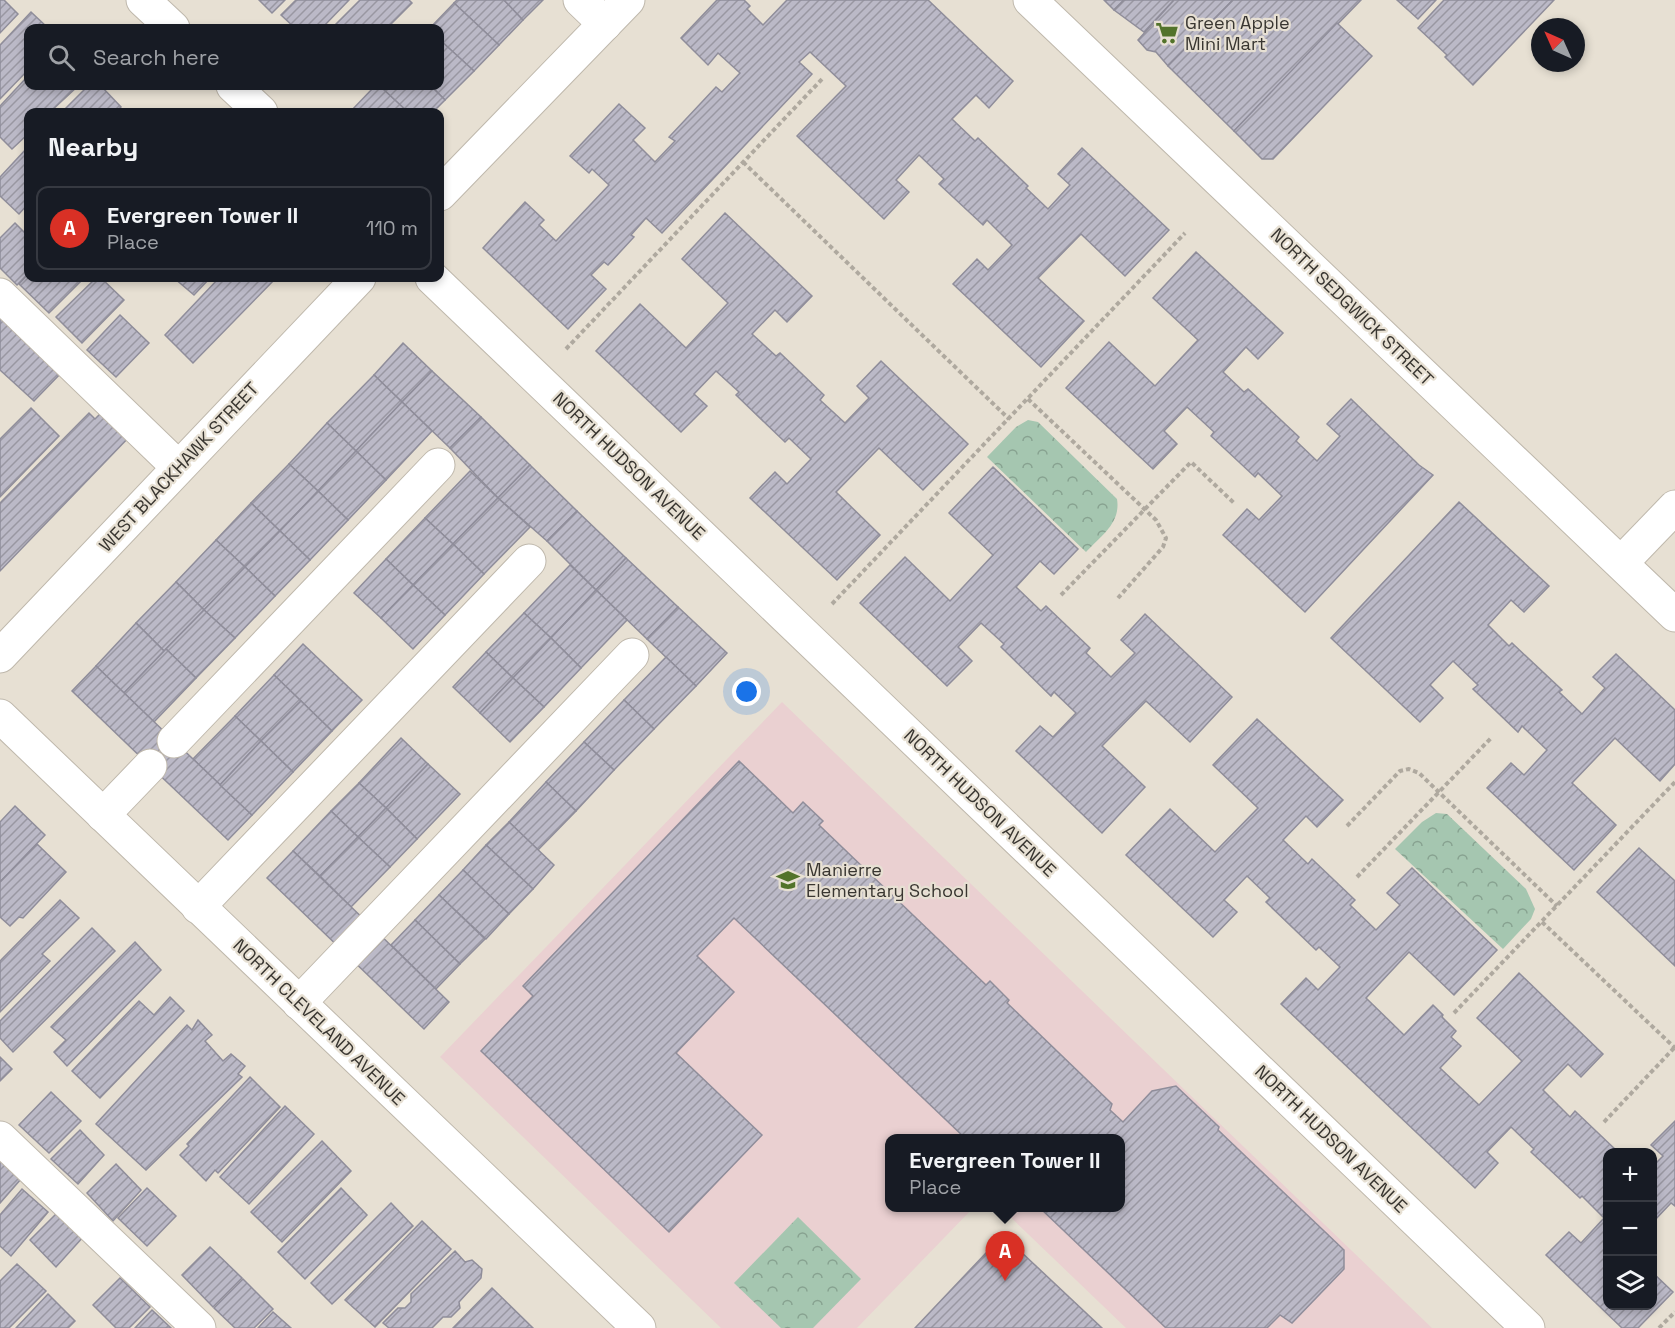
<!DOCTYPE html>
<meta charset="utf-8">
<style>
body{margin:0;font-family:"Space Grotesk",sans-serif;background:#20242c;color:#f1f3f6}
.controls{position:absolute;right:18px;bottom:18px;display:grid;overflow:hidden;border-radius:12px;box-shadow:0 3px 9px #0003}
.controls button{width:54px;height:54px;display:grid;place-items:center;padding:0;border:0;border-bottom:2px solid #363941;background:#171b24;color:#f1f3f6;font:30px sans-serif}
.compass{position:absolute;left:1531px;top:18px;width:54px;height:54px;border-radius:50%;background:#171b24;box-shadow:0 3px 9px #0003;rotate:315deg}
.you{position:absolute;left:747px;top:692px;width:21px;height:21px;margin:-15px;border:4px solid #fff;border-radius:50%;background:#1a73e8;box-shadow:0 0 0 9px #1a73e833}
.badge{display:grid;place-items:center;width:39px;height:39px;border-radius:50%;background:#d93025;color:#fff;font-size:20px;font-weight:700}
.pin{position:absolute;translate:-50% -50px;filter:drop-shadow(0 2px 3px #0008)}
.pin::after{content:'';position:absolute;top:32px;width:21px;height:18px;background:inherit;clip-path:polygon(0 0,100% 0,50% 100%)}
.popup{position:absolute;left:885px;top:1134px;width:240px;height:78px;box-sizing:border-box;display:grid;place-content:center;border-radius:12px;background:#171b24;filter:drop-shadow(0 2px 4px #0005);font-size:20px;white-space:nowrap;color:#9ea1a6}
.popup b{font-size:22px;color:#f1f3f6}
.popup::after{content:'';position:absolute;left:50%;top:100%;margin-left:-12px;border:12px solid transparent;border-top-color:#171b24}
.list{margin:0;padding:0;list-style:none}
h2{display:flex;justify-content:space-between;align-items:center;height:78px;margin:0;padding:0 24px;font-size:26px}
h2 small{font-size:20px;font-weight:400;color:#9ea1a6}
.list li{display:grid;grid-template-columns:39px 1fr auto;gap:18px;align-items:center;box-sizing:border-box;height:84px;margin:0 12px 12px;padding:0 12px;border:2px solid #363941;border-radius:12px}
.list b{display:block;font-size:22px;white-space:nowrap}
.list p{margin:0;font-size:20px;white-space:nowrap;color:#9ea1a6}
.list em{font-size:20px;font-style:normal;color:#9ea1a6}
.icon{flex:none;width:33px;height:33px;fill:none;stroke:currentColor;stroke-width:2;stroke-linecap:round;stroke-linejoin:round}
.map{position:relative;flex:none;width:1675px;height:1328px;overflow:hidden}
.search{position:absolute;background:#171b24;box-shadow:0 3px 9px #0003;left:24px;top:24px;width:420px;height:66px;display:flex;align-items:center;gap:15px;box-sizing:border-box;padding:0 21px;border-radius:12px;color:#9ea1a6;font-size:22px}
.panel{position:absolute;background:#171b24;box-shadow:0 3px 9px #0003;left:24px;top:108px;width:420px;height:174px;border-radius:12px}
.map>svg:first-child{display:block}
</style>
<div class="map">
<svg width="1675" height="1328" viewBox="0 0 1675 1328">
<defs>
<pattern id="park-crowns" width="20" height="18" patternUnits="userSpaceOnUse" patternTransform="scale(1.5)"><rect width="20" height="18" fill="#a5c6b0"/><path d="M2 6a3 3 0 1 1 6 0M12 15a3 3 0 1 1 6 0" fill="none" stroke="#87a290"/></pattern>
<pattern id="building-hatch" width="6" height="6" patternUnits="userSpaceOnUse" patternTransform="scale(1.5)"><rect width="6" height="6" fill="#bbb9c7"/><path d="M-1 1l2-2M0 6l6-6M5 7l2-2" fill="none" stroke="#9997a2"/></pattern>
</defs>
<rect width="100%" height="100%" fill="#e7e0d3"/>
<polygon fill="#ead0d1" points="782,702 1432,1328 1126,1328 1001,1208 1120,1208 1120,1138 890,1138 890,1208 973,1208 857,1328 721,1328 440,1057"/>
<g fill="url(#park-crowns)">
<path d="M1028 420 1038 422 1117 499C1121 523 1101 536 1086 552L987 457 1016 427Z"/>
<polygon points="1436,813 1447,814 1526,889 1535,909 1531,919 1503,949 1395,849 1422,822"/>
<polygon points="798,1217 861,1279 813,1328 781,1328 734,1283"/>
</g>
<g fill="url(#building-hatch)" stroke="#8f8d9a" stroke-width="1.5">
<polygon points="0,0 4,0 18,14 0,33"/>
<polygon points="259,0 285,0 272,13"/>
<polygon points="296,0 349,0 322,28 295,28 281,15"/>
<polygon points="360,0 409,0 412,3 387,28 332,28"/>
<polygon points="457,0 504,0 523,20 499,45 454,3"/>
<polygon points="504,0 543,0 523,20"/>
<polygon points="717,0 744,0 750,6 747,9 763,25 787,0 928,0 1013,81 989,108 976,95 952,119 975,141 978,138 1028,186 1026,188 1048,209 1070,185 1058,174 1082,148 1169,230 1125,276 1081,234 1038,278 1084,321 1041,367 953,284 977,259 988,270 1012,245 987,220 983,225 939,184 944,179 919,155 896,180 909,192 884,219 797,136 846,86 810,52 799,62 812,74 662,233 646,218 631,235 634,237 608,265 604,262 591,275 606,289 568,329 483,248 525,202 544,220 539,225 556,241 609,185 592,169 589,173 570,156 619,104 645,128 633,140 655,162 675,141 669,137 716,87 722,92 740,73 718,53 708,65 681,38"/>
<polygon points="1104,0 1124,0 1114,10"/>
<polygon points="1124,0 1174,0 1144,32 1114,10"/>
<polygon points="1174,0 1233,0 1168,66 1156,52 1147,50 1138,40"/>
<polygon points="1233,0 1361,0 1234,131 1168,66"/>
<polygon points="1397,0 1436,0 1418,19"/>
<polygon points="1444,0 1554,0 1473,85 1445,57 1447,55 1418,28"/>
<polygon points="454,3 499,45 474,71 440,40 440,28 430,28"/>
<polygon points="31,12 48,28 28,28 28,70 0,99 0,45"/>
<polygon points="1337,23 1372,56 1273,159 1262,159 1234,131"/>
<polygon points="440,40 474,71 445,100 431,86 440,86"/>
<polygon points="28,76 28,86 78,86 50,112 28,112 28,134 12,149 0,137 0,106"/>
<polygon points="88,86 101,86 121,107 115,112 62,112"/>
<polygon points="375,86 380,86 408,112 350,112"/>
<polygon points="380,86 431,86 445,100 433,112 408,112"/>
<polygon points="28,147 28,204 19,214 0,196 0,177"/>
<polygon points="725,213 812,296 787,322 775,310 752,334 776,356 780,353 824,395 820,400 845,423 869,398 857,386 881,361 968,444 923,490 879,448 836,492 880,535 837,580 750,498 775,472 787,484 811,459 789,438 785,442 736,395 739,392 716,371 694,394 707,406 681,432 596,351 640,304 686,348 728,303 682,259"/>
<polygon points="15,223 28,236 28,274 17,285 0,268 0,238"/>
<polygon points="1196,252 1283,333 1258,359 1246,347 1223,372 1244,392 1248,389 1299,437 1296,441 1317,461 1340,436 1327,424 1351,399 1419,465 1433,475 1305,612 1223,535 1247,509 1259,520 1282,496 1258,473 1255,477 1211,436 1214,432 1187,407 1164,431 1177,444 1153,469 1066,388 1109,342 1155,386 1198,340 1153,298"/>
<polygon points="28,274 28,278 84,278 49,313 19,284"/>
<polygon points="96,278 101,278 124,300 82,343 56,317"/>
<polygon points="174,278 210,278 194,295"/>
<polygon points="219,278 276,278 193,363 165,335"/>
<polygon points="0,313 62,372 34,401 0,370"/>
<polygon points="120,315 149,343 116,377 87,350"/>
<polygon points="403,343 432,371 402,402 374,375"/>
<polygon points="432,371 481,417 450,448 402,402"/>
<polygon points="374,375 402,402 356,451 327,423"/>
<polygon points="402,402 432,431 386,480 356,451"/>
<polygon points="31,408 59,436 0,497 0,439"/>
<polygon points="104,410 131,435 0,571 0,503 89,413 95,419"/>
<polygon points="481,417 530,465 498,498 450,448"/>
<polygon points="327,423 356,451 318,491 289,464"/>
<polygon points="356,451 386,480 348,520 318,491"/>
<polygon points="289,464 318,491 280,531 251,503"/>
<polygon points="530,465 577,511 547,541 498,498"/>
<polygon points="993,467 1078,549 1054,574 1040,561 1016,587 1041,611 1046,606 1090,648 1086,653 1111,677 1135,653 1121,640 1145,614 1232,697 1190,742 1146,701 1102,746 1145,787 1102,833 1016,751 1040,726 1053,737 1076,713 1054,692 1051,696 1001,647 1004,644 981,623 958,647 972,661 947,686 860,603 905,557 950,601 993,555 949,513"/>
<polygon points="470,471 498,498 453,544 425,518"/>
<polygon points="318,491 348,520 310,560 280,531"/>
<polygon points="498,498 530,527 484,574 453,544"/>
<polygon points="1459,502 1549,586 1524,612 1511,600 1488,625 1509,646 1512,643 1562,690 1559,692 1582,714 1605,688 1593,677 1616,654 1675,710 1675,764 1660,781 1615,738 1572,783 1616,825 1574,870 1487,788 1511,763 1524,775 1547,750 1522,726 1518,732 1473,689 1478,685 1453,661 1430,685 1443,698 1420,722 1331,638"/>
<polygon points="251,503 280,531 245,567 216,540"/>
<polygon points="577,511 626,558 596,590 547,541"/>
<polygon points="425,518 453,544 413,585 386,559"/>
<polygon points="280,531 310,560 275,596 245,567"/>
<polygon points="216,540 245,567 204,610 176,582"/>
<polygon points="453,544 484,574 445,615 413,585"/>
<polygon points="626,558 678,607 647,639 596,590"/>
<polygon points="386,559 413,585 381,618 354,593"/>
<polygon points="570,565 596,590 551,638 524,613"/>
<polygon points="245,567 275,596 235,638 204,610"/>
<polygon points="176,582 204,610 164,651 136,623"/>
<polygon points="413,585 445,615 413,649 381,618"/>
<polygon points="596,590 627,620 581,668 551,638"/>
<polygon points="678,607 727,653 696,686 647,639"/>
<polygon points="204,610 235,638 196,678 166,649"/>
<polygon points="524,613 551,638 513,678 486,652"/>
<polygon points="136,623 164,651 124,693 96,666"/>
<polygon points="551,638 581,668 544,707 513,678"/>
<polygon points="303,644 362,700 332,731 274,675"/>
<polygon points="166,649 196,678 154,722 124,693"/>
<polygon points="486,652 513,678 480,713 453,687"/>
<polygon points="666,657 696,686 654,729 624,700"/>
<polygon points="96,666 173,740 149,765 72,691"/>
<polygon points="274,675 301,701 261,741 235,716"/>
<polygon points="513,678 544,707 510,742 480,713"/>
<polygon points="624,700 654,729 614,770 584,742"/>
<polygon points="301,701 332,731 293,772 261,741"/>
<polygon points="235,716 261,741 220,785 193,759"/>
<polygon points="1257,719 1343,800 1317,827 1306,816 1283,840 1308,864 1312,859 1355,900 1350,905 1376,930 1400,905 1387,893 1412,868 1497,950 1454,995 1409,952 1366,998 1404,1035 1433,1005 1443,1015 1442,1017 1456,1031 1451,1037 1461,1046 1440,1068 1479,1105 1522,1061 1477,1018 1519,973 1603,1054 1581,1077 1568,1064 1543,1090 1570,1117 1575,1111 1618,1152 1608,1152 1608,1306 1652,1306 1652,1272 1673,1292 1638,1328 1622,1328 1546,1255 1569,1232 1581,1243 1604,1218 1582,1196 1580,1198 1531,1152 1534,1149 1511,1127 1487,1152 1498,1163 1475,1188 1281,1004 1306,978 1318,990 1340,967 1319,947 1316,950 1266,902 1270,898 1247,876 1224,900 1237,912 1213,937 1126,855 1170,809 1215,852 1258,808 1213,765"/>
<polygon points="401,738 428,764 386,808 359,783"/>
<polygon points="173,740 252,815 228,840 149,765"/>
<polygon points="261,741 293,772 252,815 220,785"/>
<polygon points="584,742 614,770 576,811 546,782"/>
<polygon points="739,761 793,813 803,802 823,821 819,825 986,985 990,981 1009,1000 1007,1003 1112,1104 1110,1110 1123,1122 1152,1091 1176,1086 1219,1127 1218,1130 1344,1250 1344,1269 1292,1323 1280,1315 1267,1328 1166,1328 1040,1208 1120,1208 1120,1138 965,1138 734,918 697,956 734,992 676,1053 762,1135 669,1232 481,1051 533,996 523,986"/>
<polygon points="428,764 460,794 417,839 386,808"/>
<polygon points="546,782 576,811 538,850 509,822"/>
<polygon points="359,783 386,808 358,837 331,811"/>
<polygon points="15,806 45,835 0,882 0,822"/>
<polygon points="386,808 417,839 390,867 358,837"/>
<polygon points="331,811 358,837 320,876 293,851"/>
<polygon points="509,822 554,865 533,889 486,845"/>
<polygon points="358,837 390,867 351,907 320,876"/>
<polygon points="37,844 66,872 23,918 19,917 10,926 0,917 0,882"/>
<polygon points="486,845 533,889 509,914 463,870"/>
<polygon points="1639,848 1675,881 1675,966 1597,892"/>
<polygon points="293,851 372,927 346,954 267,878"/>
<polygon points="463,870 509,914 486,939 439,895"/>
<polygon points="439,895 485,939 460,964 415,920"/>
<polygon points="60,900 79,918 42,954 50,961 0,1012 0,961"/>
<polygon points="415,920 460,964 436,989 391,945"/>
<polygon points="372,927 449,1002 424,1029 346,954"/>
<polygon points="92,928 115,951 13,1052 0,1038 0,1021"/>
<polygon points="135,942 161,970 67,1066 54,1052 66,1040 51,1027"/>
<polygon points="170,997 184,1011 100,1098 72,1071 139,1001 154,1015"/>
<polygon points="198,1020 212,1035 205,1041 223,1061 231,1054 245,1066 238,1074 242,1077 146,1170 96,1124 187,1025 192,1030"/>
<polygon points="0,1057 12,1069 0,1081"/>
<polygon points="250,1077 280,1107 218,1173 215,1170 206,1181 180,1155 189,1146 187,1144"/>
<polygon points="51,1092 81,1121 49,1153 19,1125"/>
<polygon points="285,1106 314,1134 249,1204 220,1177"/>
<polygon points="1675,1121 1675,1206 1671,1203 1652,1223 1652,1167 1663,1156 1651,1145"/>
<polygon points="80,1130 104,1155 78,1184 51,1159"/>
<polygon points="322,1141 351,1171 282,1242 251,1212"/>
<polygon points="0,1160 21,1179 0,1203"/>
<polygon points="116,1164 141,1190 113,1221 87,1193"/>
<polygon points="147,1188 176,1216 147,1246 118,1218"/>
<polygon points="341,1188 367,1215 305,1279 278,1252"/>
<polygon points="22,1189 48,1212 11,1256 0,1246 0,1215"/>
<polygon points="391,1203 413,1226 332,1304 311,1283"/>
<polygon points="59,1211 84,1236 56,1267 30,1240"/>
<polygon points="422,1221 451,1249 375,1327 345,1300"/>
<polygon points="1003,1235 1102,1328 915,1328"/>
<polygon points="210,1247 242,1278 213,1307 182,1275"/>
<polygon points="455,1251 465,1262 472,1260 482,1269 481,1278 459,1302 460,1308 451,1317 443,1317 432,1328 389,1328 383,1323 398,1308 405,1308 411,1302 411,1294"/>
<polygon points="17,1264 46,1291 9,1328 0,1328 0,1281"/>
<polygon points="120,1278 150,1307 129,1328 116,1328 93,1305"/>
<polygon points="243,1279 273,1309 254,1328 235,1328 214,1308"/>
<polygon points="492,1288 533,1328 453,1328"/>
<polygon points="48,1294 75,1321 68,1328 16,1328"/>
<polygon points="152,1310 171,1328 135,1328"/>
<polygon points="273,1312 291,1328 258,1328"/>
</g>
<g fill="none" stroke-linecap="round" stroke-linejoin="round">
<g stroke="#bfb8ac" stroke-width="35">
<g id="minor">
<polyline points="143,0 173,28"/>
<polyline points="580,0 605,24"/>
<polyline points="1030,0 1675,615"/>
<polyline points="233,86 261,112"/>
<polyline points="440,194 628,0"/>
<polyline points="432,278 1528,1328"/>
<polyline points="0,295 178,467"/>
<polyline points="1621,563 1675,507"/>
<polyline points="0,656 359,278"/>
<polyline points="0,716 639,1328"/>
<polyline points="174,741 438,465"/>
<polyline points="103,815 150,766"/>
<polyline points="198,907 529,561"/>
<polyline points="299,1003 632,655"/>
<polyline points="0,1138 199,1328"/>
</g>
</g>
<g stroke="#afa99f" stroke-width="4" stroke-dasharray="4.5 3" stroke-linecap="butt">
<polyline points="743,162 1009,419"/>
<polyline points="566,349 823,78"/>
<polyline points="1028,399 1156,520 1166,538 1163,547 1118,598"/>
<polyline points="1061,595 1191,462 1234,503"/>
<polyline points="832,604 1185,233"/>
<polyline points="1347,826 1400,771 1409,769 1419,773 1557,906"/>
<polyline points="1357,877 1492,737"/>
<polyline points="1542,922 1675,1048"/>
<polyline points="1454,1013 1675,782"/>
<polyline points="1604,1122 1675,1047"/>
<polyline points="1659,1328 1675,1312"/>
</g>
<use href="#minor" stroke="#fff" stroke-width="33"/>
</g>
<defs>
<g id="supermarket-bare" transform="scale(1.8)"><path d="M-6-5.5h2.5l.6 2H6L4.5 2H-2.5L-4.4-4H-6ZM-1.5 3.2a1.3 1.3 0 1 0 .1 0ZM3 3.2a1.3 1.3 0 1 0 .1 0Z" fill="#52732a" stroke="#e7e0d3" stroke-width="2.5" paint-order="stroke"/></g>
<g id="school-bare" transform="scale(1.8)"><path d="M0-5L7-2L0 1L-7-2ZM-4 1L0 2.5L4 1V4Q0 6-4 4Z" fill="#52732a" stroke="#e7e0d3" stroke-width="2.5" paint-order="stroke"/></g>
</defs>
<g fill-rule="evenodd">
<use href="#supermarket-bare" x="1167" y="33"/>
<use href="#school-bare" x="788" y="880"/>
</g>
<g text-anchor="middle" stroke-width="4.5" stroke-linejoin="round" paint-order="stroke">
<g font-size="18" fill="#393631" stroke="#e7e0d3" text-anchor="start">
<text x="1185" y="29">Green Apple<tspan x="1185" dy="21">Mini Mart</tspan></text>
<text x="806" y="876">Manierre<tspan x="806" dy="21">Elementary School</tspan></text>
</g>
<g font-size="18" fill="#393631" stroke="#e7e0d3">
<text transform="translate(1352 307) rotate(44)" y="6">NORTH SEDGWICK STREET</text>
<text transform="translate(629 466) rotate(44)" y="6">NORTH HUDSON AVENUE</text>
<text transform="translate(179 467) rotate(-47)" y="6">WEST BLACKHAWK STREET</text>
<text transform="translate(980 803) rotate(44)" y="6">NORTH HUDSON AVENUE</text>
<text transform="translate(319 1022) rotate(44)" y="6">NORTH CLEVELAND AVENUE</text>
<text transform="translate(1331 1139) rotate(44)" y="6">NORTH HUDSON AVENUE</text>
</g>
</g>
</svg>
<div class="controls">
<button>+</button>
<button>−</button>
<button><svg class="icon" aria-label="layers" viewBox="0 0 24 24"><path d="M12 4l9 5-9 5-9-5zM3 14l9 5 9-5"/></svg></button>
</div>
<svg class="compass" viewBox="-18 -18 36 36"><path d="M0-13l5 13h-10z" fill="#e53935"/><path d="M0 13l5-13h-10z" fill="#9ea1a6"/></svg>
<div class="you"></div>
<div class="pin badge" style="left:1005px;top:1281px">A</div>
<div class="popup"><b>Evergreen Tower II</b>Place</div>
<div class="search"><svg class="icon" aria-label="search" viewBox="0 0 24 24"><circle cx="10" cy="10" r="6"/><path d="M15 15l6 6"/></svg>Search here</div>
<section class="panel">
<h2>Nearby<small></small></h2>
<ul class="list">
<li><span class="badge">A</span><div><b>Evergreen Tower II</b><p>Place</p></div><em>110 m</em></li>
</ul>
</section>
</div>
